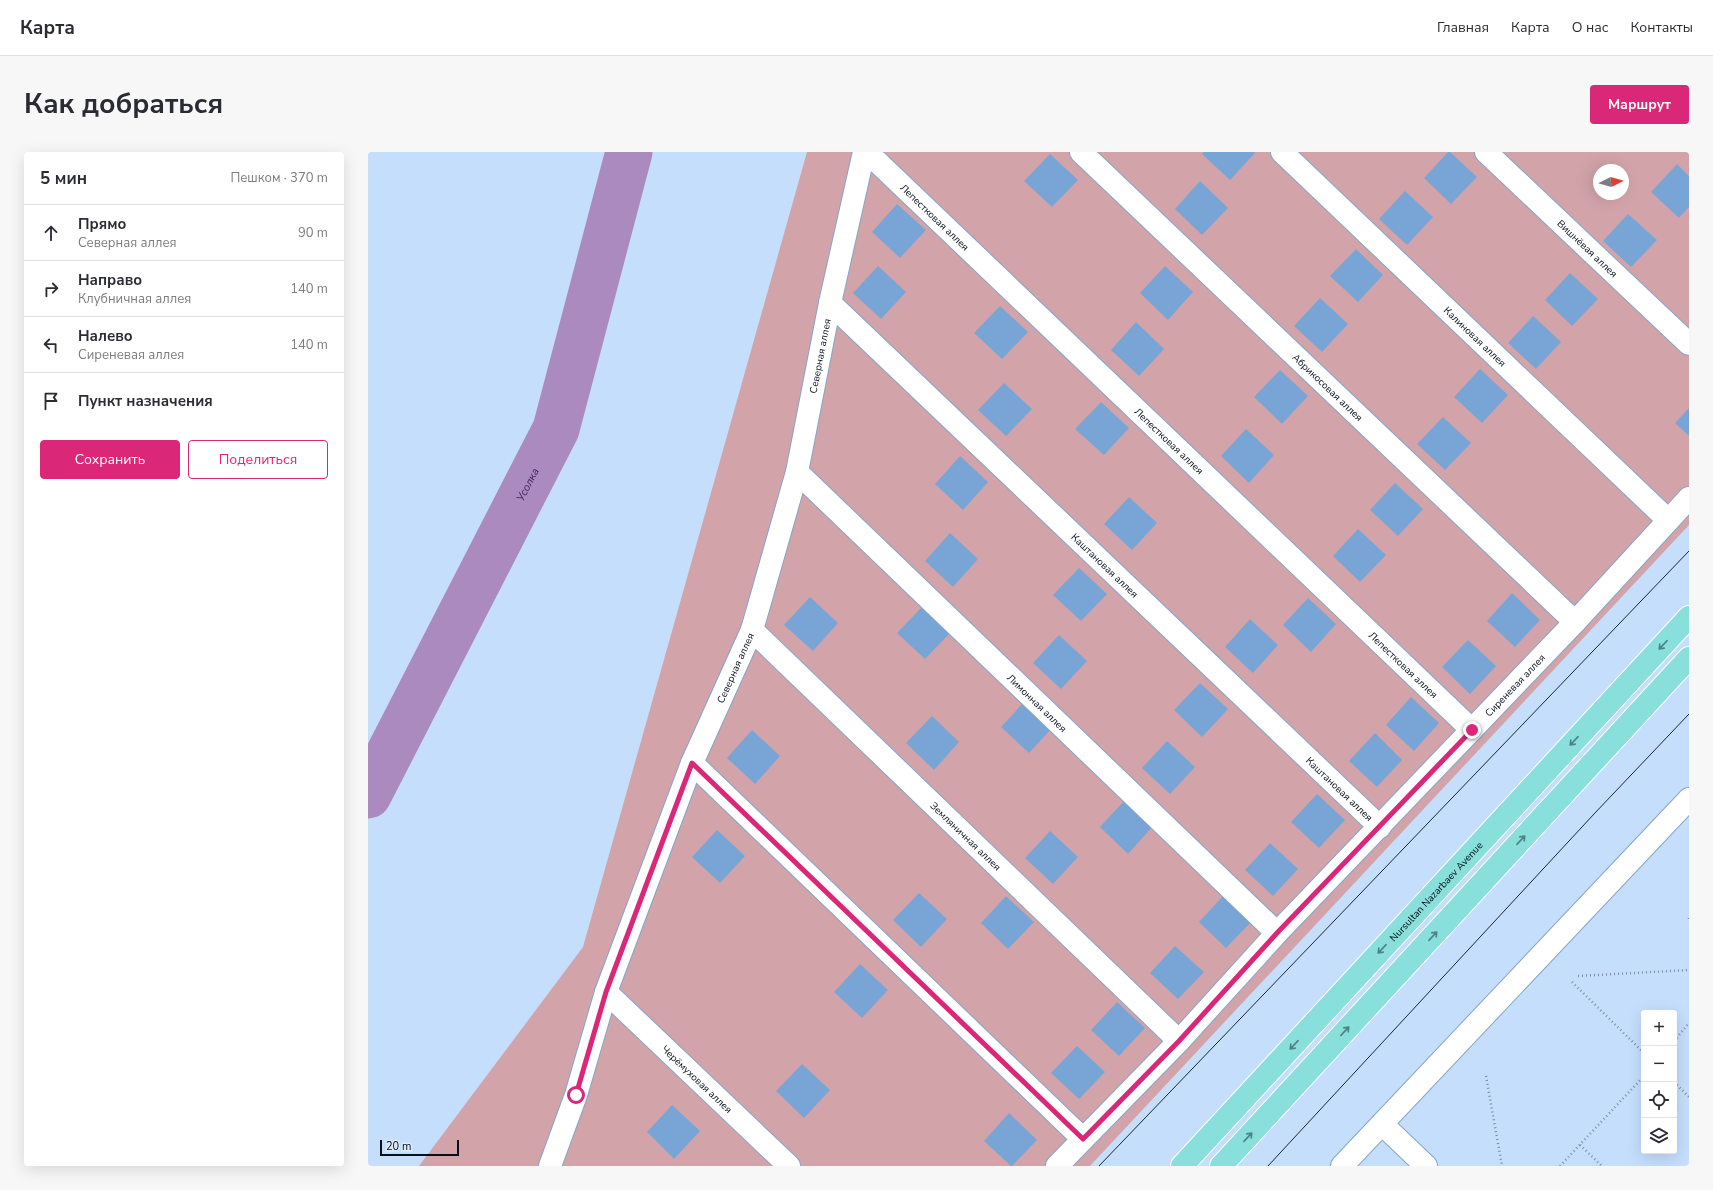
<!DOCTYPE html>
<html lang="ru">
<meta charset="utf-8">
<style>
body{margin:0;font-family:"Nunito Sans",sans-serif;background:#f7f7f7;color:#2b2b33}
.controls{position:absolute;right:12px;bottom:12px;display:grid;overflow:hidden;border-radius:4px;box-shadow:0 4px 16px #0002}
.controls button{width:36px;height:36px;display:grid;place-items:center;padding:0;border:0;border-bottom:1px solid #e1e1e2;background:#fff;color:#2b2b33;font:20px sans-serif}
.compass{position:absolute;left:1225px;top:12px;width:36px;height:36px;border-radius:50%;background:#fff;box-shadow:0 4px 16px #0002;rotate:85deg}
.scale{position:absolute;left:12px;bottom:10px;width:79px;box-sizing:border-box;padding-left:4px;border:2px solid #06101c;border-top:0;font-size:11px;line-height:14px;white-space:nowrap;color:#06101c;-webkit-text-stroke:3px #ddeaf9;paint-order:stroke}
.stop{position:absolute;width:12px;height:12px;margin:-9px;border:3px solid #db2777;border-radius:50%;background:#fff}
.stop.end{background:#db2777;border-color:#fff;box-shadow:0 1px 4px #0008}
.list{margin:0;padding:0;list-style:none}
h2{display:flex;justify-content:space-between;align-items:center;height:52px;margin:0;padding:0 16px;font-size:17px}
h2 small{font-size:13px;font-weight:400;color:#7c7c81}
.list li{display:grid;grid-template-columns:26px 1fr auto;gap:12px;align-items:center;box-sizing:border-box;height:56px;padding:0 16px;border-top:1px solid #e1e1e2}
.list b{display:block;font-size:15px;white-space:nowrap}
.list p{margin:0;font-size:13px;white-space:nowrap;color:#7c7c81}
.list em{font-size:13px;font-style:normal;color:#7c7c81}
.actions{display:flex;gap:8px;padding:12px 16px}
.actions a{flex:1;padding:9px 0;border:1px solid #db2777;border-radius:4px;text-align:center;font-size:14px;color:#db2777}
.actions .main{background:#db2777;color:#fff}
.icon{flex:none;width:22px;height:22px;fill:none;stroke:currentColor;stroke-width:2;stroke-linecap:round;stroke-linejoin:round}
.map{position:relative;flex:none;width:1321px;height:1014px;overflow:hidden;border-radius:4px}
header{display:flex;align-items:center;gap:24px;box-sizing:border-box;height:56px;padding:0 20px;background:#fff;border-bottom:1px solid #e1e1e2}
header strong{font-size:19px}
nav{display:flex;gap:22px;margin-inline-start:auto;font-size:14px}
.intro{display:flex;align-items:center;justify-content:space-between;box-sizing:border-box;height:96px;padding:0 24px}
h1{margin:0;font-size:28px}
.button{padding:10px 18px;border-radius:4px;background:#db2777;color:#fff;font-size:14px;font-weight:700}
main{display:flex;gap:24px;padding:0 24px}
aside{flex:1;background:#fff;border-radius:4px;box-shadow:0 4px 16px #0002}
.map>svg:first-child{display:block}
</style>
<header>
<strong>Карта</strong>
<nav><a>Главная</a><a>Карта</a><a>О нас</a><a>Контакты</a></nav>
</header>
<div class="intro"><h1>Как добраться</h1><a class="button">Маршрут</a></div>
<main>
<aside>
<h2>5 мин<small>Пешком · 370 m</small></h2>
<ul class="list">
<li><svg class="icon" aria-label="ahead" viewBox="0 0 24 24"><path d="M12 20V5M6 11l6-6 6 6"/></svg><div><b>Прямо</b><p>Северная аллея</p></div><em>90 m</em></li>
<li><svg class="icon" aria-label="right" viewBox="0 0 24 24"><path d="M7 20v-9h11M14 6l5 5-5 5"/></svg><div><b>Направо</b><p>Клубничная аллея</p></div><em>140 m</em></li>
<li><svg class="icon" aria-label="left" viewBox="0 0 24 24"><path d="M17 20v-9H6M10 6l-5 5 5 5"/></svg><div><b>Налево</b><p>Сиреневая аллея</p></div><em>140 m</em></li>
<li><svg class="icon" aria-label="arrive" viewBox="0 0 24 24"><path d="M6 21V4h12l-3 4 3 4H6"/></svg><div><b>Пункт назначения</b></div></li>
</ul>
<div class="actions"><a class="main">Сохранить</a><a>Поделиться</a></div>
</aside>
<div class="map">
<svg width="1321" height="1014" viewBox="0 0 1321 1014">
<rect width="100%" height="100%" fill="#c4defc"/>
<path fill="#d2a4a9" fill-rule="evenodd" d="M439 0H1321V373L722 1014H51L215 795ZM1231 18H1255V42H1231Z"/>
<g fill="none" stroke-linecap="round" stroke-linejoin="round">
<path stroke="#ab8ac0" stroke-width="47" id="s1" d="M0 643 188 277 261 0"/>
</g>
<g fill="#79a5d6">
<polygon points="836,0 886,0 887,1 862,28 834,2"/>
<polygon points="1080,0 1082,0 1109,25 1083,52 1056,26"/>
<polygon points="682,2 710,28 684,55 656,29"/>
<polygon points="1309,12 1321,24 1321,55 1311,66 1283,40"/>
<polygon points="832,29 860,56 834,83 807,57"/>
<polygon points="1037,39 1065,65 1039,93 1011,67"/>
<polygon points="529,52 558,78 532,106 504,80"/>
<polygon points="1260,62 1289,88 1263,115 1235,89"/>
<polygon points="988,97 1015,123 990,150 962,124"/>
<polygon points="510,114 538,140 513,167 485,141"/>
<polygon points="797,114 825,140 800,168 772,141"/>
<polygon points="1202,121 1230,147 1204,174 1177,148"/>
<polygon points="952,146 980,172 954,200 926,174"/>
<polygon points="632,154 660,180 634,207 606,181"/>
<polygon points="1165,164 1193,190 1168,217 1140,191"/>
<polygon points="768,170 796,197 771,224 743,198"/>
<polygon points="1112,217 1140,243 1114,271 1086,245"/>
<polygon points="912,218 940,244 914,272 886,245"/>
<polygon points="636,231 664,257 638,284 610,258"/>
<polygon points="733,250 761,276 736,303 707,277"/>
<polygon points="1321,256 1321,284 1307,271"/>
<polygon points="1075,265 1103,291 1077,318 1049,292"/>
<polygon points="878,277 906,303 881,331 853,304"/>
<polygon points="592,304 620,330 595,358 567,332"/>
<polygon points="1027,331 1055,357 1030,384 1002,358"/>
<polygon points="761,345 789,371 764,398 736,372"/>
<polygon points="990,377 1018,403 992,430 965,404"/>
<polygon points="582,381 610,407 585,435 557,409"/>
<polygon points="711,416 739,442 713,469 685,443"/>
<polygon points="1144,441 1172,468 1147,495 1119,469"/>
<polygon points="442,445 470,471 445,499 416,473"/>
<polygon points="940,446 968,472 943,500 915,473"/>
<polygon points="555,454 583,480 557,507 529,481"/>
<polygon points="882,467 910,493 885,521 857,495"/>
<polygon points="691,483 719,509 693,537 665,511"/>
<polygon points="1100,488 1128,514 1102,542 1074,515"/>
<polygon points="832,531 860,557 834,585 806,558"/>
<polygon points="1043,545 1071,571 1046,599 1018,573"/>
<polygon points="658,548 686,574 661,601 633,575"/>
<polygon points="564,564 591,590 566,618 538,591"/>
<polygon points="384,578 412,604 387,632 359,606"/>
<polygon points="1007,581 1034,608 1009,635 981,609"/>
<polygon points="799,589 827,615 802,642 774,616"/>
<polygon points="949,642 977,668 951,696 923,670"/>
<polygon points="757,648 785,674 760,702 732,675"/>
<polygon points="349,678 377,704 352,731 324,705"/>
<polygon points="682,679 710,705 685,732 657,706"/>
<polygon points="902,691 930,717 905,744 877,718"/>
<polygon points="551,741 579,767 553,795 525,768"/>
<polygon points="856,743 884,769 858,796 831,770"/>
<polygon points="638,744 666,770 640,797 613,771"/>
<polygon points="807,794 836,820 810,847 782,821"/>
<polygon points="492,812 520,838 494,866 466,840"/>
<polygon points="749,850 777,876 751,904 723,878"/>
<polygon points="709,894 737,920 711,947 683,921"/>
<polygon points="434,912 462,938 436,966 408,939"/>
<polygon points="304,953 332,979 306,1007 279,980"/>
<polygon points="641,961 669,988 644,1014 643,1014 616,989"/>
</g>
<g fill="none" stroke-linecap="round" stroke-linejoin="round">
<g stroke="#86a5c8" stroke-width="24">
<g id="minor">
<path id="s2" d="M499 0 1104 578"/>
<path id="s3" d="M713 0 1207 470"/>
<path id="s4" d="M914 0 1300 368"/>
<path id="s5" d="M1118 0 1321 192"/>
<path id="s6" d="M462 151 1012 675"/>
<path id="s7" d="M429 320 909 781"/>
<path id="s8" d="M384 478 811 889"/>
<polyline points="324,611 715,987"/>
<path id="s9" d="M238 840 421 1014"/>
<polyline points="1014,972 1058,1014"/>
<path id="s10" d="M182 1014 208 943 238 840 324 611 384 478 429 320 462 151 496 0"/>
<path id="s11" d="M689 1014 811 889 909 781 1207 470 1321 346"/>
<polyline points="974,1014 1321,647"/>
</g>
</g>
<g stroke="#fff" stroke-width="24">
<g id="major">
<path id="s12" d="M814 1014 1321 465"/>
<polyline points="853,1014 1321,506"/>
</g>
</g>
<g stroke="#7a8ea5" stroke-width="2.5" stroke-dasharray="1 3" stroke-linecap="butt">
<polyline points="1321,766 1321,767"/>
<polyline points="1210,824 1321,818"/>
<polyline points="1204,830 1276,901"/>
<polyline points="1306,889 1321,871"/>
<polyline points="1118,924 1134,1014"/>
<polyline points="1306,930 1321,945"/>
<polyline points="1212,993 1234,1014"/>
<polyline points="1192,1014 1276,924"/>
</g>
<use href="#minor" stroke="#fff" stroke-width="22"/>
<use href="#major" stroke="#88dfdc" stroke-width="22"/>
<g stroke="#1c2735" stroke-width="1">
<polyline points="731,1014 1321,399"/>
<polyline points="900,1014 1226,662 1321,562"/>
</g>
</g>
<defs><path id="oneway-shaft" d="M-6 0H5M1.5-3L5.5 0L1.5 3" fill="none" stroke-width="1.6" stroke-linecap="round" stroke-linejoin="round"/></defs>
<g stroke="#4e8286">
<use href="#oneway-shaft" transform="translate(1295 493) rotate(133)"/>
<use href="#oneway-shaft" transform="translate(1206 589) rotate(133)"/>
<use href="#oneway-shaft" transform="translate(1153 688) rotate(-47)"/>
<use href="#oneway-shaft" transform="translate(1065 784) rotate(-47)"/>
<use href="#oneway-shaft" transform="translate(1014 797) rotate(133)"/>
<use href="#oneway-shaft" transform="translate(977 879) rotate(-47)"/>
<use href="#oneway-shaft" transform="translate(926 893) rotate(133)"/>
<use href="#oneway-shaft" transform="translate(880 985) rotate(-47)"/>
</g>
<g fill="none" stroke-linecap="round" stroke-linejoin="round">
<polyline stroke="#db2777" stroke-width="5" points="208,943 238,840 324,611 715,987 811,889 909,781 1104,578"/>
</g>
<g text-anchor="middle" stroke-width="3.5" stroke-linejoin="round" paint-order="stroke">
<g font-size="10" fill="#06101c" stroke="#ddeaf9">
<text dy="4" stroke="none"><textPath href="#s2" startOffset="94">Лепестковая аллея</textPath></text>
<text dy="4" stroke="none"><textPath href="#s5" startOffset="140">Вишнёвая аллея</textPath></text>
<text dy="4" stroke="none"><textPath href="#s4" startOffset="267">Калиновая аллея</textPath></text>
<text dy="4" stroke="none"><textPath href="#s10" startOffset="856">Северная аллея</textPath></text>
<text dy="4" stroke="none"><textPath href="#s3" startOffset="341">Абрикосовая аллея</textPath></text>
<text dy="4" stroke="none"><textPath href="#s2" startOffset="418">Лепестковая аллея</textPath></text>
<text dy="4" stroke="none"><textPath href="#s6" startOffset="380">Каштановая аллея</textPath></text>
<text dy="4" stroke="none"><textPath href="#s2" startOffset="742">Лепестковая аллея</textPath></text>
<text dy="4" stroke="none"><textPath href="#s10" startOffset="532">Северная аллея</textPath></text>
<text dy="4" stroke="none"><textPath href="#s11" startOffset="664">Сиреневая аллея</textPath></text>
<text dy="4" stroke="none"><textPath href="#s7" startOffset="333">Лимонная аллея</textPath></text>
<text dy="4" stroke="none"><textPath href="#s6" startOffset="704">Каштановая аллея</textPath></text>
<text dy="4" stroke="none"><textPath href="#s8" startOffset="297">Земляничная аллея</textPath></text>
<text dy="4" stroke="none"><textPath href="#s12" startOffset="374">Nursultan Nazarbaev Avenue</textPath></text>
<text dy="4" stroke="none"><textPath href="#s9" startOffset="126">Черёмуховая аллея</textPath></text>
</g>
<g font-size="11" font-style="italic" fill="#411658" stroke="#ddeaf9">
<text dy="4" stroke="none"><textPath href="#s1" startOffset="349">Усолка</textPath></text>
</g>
</g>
</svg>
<div class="controls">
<button>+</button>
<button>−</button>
<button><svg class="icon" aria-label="locate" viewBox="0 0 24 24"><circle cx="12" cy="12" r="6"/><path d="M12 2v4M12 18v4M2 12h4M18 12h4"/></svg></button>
<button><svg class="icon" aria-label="layers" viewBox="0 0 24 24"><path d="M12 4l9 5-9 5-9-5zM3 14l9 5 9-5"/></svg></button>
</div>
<svg class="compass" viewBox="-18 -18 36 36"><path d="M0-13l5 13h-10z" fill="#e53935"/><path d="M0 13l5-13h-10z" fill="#7c7c81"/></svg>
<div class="scale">20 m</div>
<div class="stop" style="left:208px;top:943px"></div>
<div class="stop end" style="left:1104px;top:578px"></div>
</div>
</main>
